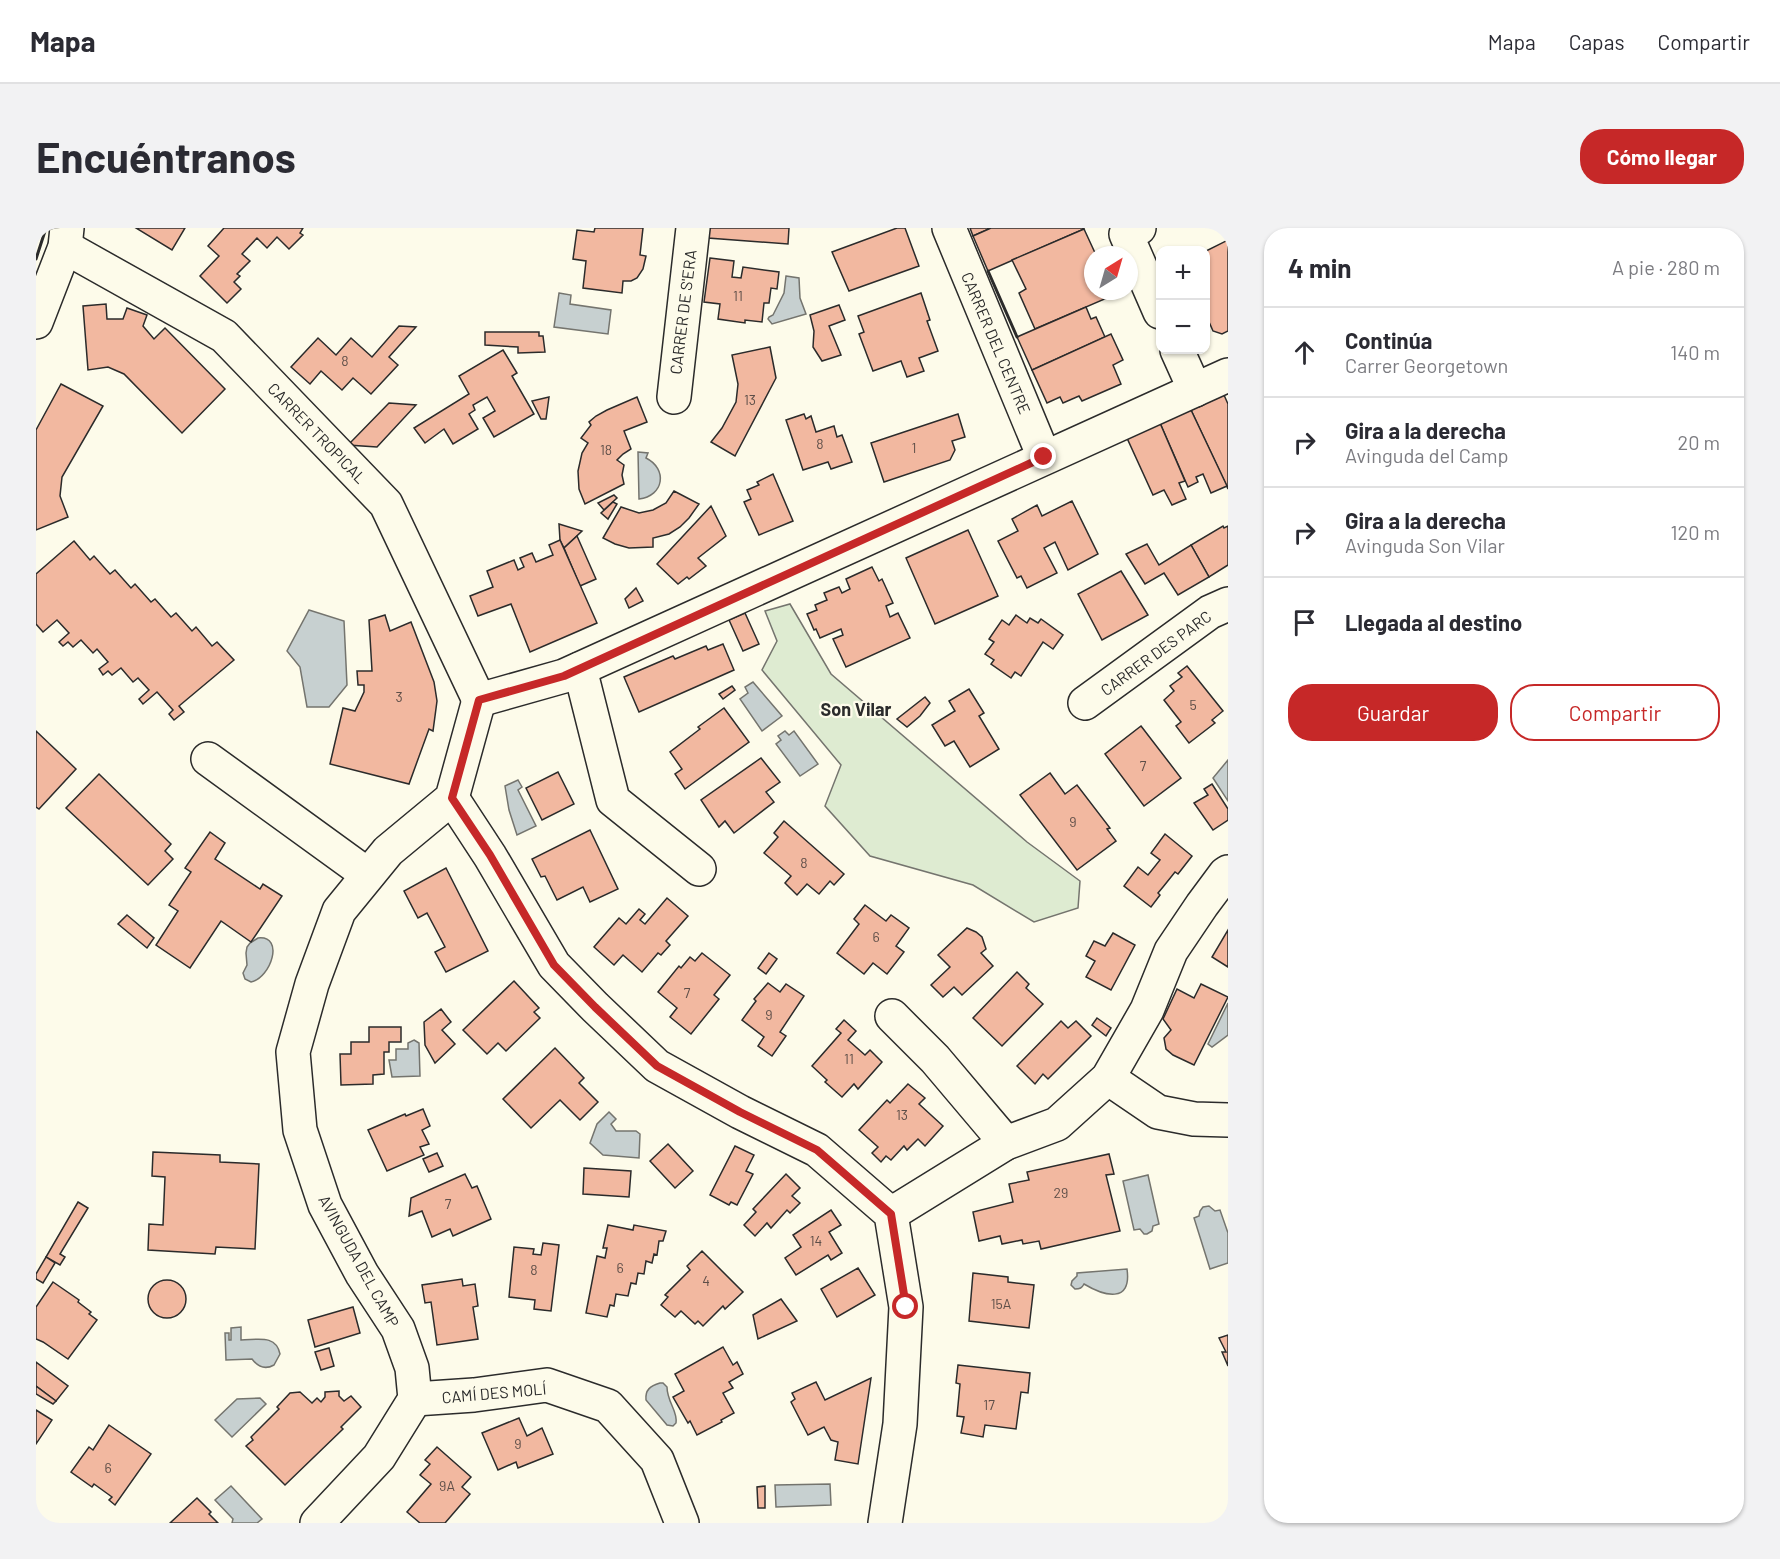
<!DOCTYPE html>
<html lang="es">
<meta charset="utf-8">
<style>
body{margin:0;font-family:Barlow,sans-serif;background:#f2f2f3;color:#2b2b33}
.controls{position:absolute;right:18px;top:18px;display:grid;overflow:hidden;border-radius:12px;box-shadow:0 2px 4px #0004}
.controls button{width:54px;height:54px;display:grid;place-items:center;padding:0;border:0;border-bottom:2px solid #e1e1e2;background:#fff;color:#2b2b33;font:30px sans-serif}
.compass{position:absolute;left:1048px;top:18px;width:54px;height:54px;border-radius:50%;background:#fff;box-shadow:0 2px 4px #0004;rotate:37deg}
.stop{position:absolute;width:18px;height:18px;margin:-14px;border:4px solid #c62828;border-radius:50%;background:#fff}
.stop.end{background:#c62828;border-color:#fff;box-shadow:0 2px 6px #0008}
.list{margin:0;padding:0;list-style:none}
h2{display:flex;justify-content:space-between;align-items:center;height:78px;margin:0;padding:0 24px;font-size:26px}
h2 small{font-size:20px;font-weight:400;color:#7c7c81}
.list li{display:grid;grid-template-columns:39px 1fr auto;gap:18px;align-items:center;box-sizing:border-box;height:90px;padding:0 24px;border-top:2px solid #e1e1e2}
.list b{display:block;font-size:22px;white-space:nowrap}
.list p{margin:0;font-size:20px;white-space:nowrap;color:#7c7c81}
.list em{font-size:20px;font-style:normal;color:#7c7c81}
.actions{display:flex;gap:12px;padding:18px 24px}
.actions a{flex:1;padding:14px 0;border:2px solid #c62828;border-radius:24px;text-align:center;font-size:21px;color:#c62828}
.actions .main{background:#c62828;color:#fff}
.icon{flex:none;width:33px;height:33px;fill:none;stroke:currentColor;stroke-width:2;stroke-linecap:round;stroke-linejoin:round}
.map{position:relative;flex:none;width:1192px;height:1295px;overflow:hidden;border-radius:24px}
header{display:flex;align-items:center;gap:36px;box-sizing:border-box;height:84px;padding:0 30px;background:#fff;border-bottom:2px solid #e1e1e2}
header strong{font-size:28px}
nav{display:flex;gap:33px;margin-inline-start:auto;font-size:21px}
.intro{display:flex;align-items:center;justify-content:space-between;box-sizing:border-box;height:144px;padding:0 36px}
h1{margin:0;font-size:42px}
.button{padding:15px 27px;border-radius:24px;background:#c62828;color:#fff;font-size:21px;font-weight:700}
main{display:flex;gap:36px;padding:0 36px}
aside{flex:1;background:#fff;border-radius:24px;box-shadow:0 2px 4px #0004}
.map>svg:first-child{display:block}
</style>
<header>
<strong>Mapa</strong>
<nav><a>Mapa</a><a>Capas</a><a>Compartir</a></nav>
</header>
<div class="intro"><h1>Encuéntranos</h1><a class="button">Cómo llegar</a></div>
<main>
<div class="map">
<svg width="1192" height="1295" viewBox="0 0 1192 1295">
<rect width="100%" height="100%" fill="#fdfbea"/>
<polygon fill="#deebd1" stroke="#74746e" stroke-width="1.5" points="754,376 795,446 991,614 1044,653 1042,680 998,694 937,657 834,628 789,578 805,537 726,442 741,413 729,383"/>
<g fill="#c7d0d0" stroke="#74746e" stroke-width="1.5">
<polygon points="750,48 763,50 764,70 770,86 736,96 732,91 733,89 737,87 748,65"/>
<polygon points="523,65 535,67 534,76 575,82 572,106 518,99"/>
<path d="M602 224 612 225 610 230C632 241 628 268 603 271Z"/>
<polygon points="273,382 308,393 311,457 293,479 271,479 264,439 251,423"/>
<polygon points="717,454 746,488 726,503 704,471 712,465 709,459"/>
<polygon points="749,503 753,507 758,503 782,536 764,548 740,516 745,512 742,508"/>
<polygon points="1192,532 1192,573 1177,550"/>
<polygon points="482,552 486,559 482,562 500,598 481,607 473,582 469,558"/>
<path d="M222 710C249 707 235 750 215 754L209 751 207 745 211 737 210 725 211 719 214 715Z"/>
<polygon points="1192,775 1192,807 1176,819 1172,816"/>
<polygon points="378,812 383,815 384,848 356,849 353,832 360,832 360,821 372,821 372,815"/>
<polygon points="573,884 580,891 575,896 580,903 600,903 604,906 603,930 567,927 554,915 561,896"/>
<polygon points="1112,947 1123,996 1117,998 1116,1003 1111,1006 1108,1006 1104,1001 1098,1002 1087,953"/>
<polygon points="1173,978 1179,983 1184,982 1192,1005 1192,1035 1174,1041 1158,990 1163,988 1164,983 1167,979"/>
<path d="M1091 1041C1096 1076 1068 1068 1048 1056 1046 1060 1044 1061 1039 1061L1035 1057 1036 1053 1041 1048V1045Z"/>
<path d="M205 1099V1112C221 1112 240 1106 244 1126L238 1137C229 1142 222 1139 216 1131L190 1132 189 1105H193V1112H195V1100Z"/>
<path d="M624 1155H627L631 1159C631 1174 642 1183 640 1195L637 1198 631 1197 610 1172C609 1162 614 1158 624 1155Z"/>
<polygon points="224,1170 230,1176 196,1209 179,1192 201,1171"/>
<polygon points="794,1256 795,1277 740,1279 739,1257"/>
<polygon points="195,1258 226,1291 221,1295 196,1295 197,1291 179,1272"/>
</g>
<g fill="#f2b8a0" stroke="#2b2b2b" stroke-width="1.5">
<polygon points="100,0 149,0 136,22"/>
<polygon points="188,0 267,0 264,5 267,7 253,21 241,9 231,20 221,10 206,26 214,33 201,46 204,48 198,54 205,61 191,75 164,48 183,28 172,18"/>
<polygon points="559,0 607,0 604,27 610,28 607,41 601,50 595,53 587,53 586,65 547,60 550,33 537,31 541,2 558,4"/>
<polygon points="673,0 753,0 752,16 672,10"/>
<polygon points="861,0 869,0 883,38 813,63 796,24"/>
<polygon points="934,0 955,0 937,8"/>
<polygon points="955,0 1047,0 1048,1 952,43 937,8"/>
<polygon points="1048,1 1060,27 1057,27 1057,63 1076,63 1078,67 999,101 983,65 990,61 976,32"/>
<polygon points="1192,12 1192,103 1186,106 1177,103 1170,87 1170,23"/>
<polygon points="674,30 698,33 696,49 705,50 707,39 743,44 741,61 735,60 733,75 728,75 726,94 709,92 709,95 682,91 684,76 668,74"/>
<polygon points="885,65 894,92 891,93 902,123 883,130 888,143 871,149 865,133 837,143 823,106 828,104 822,88"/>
<polygon points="70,76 71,91 87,91 91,80 111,87 107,98 118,111 129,100 189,161 146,205 88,146 72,139 52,142 47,78"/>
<polygon points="803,77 809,92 793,98 805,127 786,133 777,119 778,103 774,87"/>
<polygon points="1050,79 1055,91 1060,89 1069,109 996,142 981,109"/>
<polygon points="363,98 380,99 353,129 362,137 335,166 317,150 306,162 285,143 274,156 255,139 282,110 300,127 315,110 336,129"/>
<polygon points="449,104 503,104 503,108 507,108 509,124 482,125 482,119 449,117"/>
<polygon points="1075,106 1087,132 1077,137 1085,156 1046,173 1043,168 1027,175 1024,169 1011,175 996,142"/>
<polygon points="734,119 740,150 699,228 675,214 686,200 700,174 702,156 696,127"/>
<polygon points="467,122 481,145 476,148 498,186 458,209 447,190 459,183 451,169 437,177 439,182 433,186 442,201 417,216 408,201 389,215 378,200 433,166 423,148"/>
<polygon points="25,156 67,178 26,249 24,268 32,289 0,302 0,202"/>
<polygon points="1188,167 1192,176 1192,261 1155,182"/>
<polygon points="513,169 510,191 505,191 496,173"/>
<polygon points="601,169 611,194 588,203 595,221 587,226 581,232 588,237 586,247 588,256 549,276 543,261 542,243 546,225 552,215 545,210 555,197 553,194 560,188 571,182"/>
<polygon points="353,175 380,177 341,219 312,217"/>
<polygon points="1155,182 1191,258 1175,265 1167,246 1160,249 1162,254 1152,259 1124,195"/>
<polygon points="768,186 770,191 775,188 780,204 798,198 801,209 806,207 816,234 795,241 792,234 767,242 750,192"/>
<polygon points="922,186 929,209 916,213 919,222 914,232 848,254 835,215"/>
<polygon points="1124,195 1149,253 1143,255 1150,271 1136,277 1128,262 1117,267 1091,210"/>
<polygon points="737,246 757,293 723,307 708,274 715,271 711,262 723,257 721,254"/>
<polygon points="638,263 663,276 653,290 644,299 633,306 617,310 617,319 593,320 579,316 567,310 585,279 603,285 617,282 630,275"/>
<polygon points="578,267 581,270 568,282 562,275"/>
<polygon points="1036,273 1062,326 1032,342 1019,314 1008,320 1021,345 991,360 985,348 981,350 962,313 982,303 976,291 1001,277 1006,288"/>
<polygon points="577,274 581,276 572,291 565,285"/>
<polygon points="675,278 690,308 662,330 670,338 653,351 651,349 642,356 621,336"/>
<polygon points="523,296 546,303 528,320 524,312"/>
<polygon points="1187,298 1188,300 1192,298 1192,337 1173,349 1155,317"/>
<polygon points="932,302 962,368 899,396 870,330"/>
<polygon points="541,308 560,351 544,358 528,320"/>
<polygon points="524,312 561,395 494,424 475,376 442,388 434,368 457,359 451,343 478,332 482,342 488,339 484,330 496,325 500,334 517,327 513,317"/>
<polygon points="38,313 54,332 58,328 74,346 79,342 95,360 99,356 115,374 119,371 135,389 140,385 156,403 160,399 176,418 181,414 198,432 143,478 148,484 138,492 133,486 137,482 121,464 107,476 103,471 113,462 102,450 97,454 85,440 76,447 72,443 67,447 63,441 72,434 61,421 57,425 45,412 37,419 32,414 27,418 23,414 33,405 21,392 7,404 0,396 0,346"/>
<polygon points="1111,316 1123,337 1155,317 1173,349 1142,367 1128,345 1109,356 1090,326"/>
<polygon points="836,339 843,353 846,351 857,375 850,378 854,389 862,385 874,410 810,439 797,411 807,407 805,401 784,410 780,401 778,402 771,386 781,382 779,377 791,372 788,365 803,359 806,365 814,361 810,351"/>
<polygon points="1085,343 1112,387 1066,412 1042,366"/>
<polygon points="600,360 607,373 593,380 589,371"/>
<polygon points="709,385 723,416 707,423 693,392"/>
<polygon points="349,387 354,403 375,394 398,454 401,473 397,503 393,501 373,556 294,536 307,480 319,483 328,464 328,457 322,457 321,443 336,443 333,392"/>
<polygon points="980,387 991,395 994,390 1002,395 1005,391 1027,407 1017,421 1007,414 985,448 979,444 975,450 955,436 958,432 949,426 958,414 953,411 966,392 973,397"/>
<polygon points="687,416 698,442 603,484 588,449 637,428 639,431 670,418 672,422"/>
<polygon points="1151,438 1187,483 1176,492 1179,495 1153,515 1140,498 1145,494 1128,472 1138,463 1134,458 1146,449 1142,445"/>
<polygon points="696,458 699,462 687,471 683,466"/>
<polygon points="933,461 948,485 943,488 963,521 934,539 918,513 909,518 896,497 919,483 913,473"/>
<polygon points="889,469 894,475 884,488 871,499 861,491"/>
<polygon points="688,480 713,514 649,561 639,546 646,541 634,524 664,501 662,499"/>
<polygon points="1105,498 1145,550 1108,578 1069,526"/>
<polygon points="0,503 40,541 3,581 0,579"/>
<polygon points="725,530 744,554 730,564 738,574 698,605 689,593 683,599 665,572"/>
<polygon points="522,544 538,576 506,592 490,560"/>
<polygon points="1014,545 1029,566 1041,557 1074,600 1071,601 1080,613 1041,642 984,567"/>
<polygon points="63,546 135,616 129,623 137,631 112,657 30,580"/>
<polygon points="1176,556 1192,581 1192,592 1177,602 1158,575 1172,567 1168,561"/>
<polygon points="748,593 808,646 798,657 794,653 783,666 771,656 761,667 749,655 755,648 728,625 742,609 738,605"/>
<polygon points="554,602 582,661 554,674 547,659 521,672 509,648 505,649 496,631"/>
<polygon points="174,604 189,615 179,631 224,661 227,656 246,668 215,714 185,693 154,740 120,717 142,683 133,677 155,644 149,640"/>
<polygon points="1129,606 1156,628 1142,646 1139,644 1127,659 1122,665 1124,667 1115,679 1088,658 1102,639 1112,647 1124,632 1115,625"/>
<polygon points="410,640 452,723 410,744 399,724 409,719 391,685 382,690 368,663"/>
<polygon points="631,670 652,688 630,713 634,717 625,727 622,725 606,744 587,727 578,737 558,719 583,690 590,696 603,681 609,686 604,692 609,696"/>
<polygon points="829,677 850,693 855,687 873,700 860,718 868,724 851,746 837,735 828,746 801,725 823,696 818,691"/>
<polygon points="91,687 118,710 111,720 82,696"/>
<polygon points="931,700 940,704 946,709 950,721 945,725 957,738 926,767 918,759 907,769 895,757 914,739 902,727"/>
<polygon points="1192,702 1192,739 1176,729"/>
<polygon points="1077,705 1099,717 1075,762 1050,749 1059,733 1050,728 1058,713 1069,718"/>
<polygon points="666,725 694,747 678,767 683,771 655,806 634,789 641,780 622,764 643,738 645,740 654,729 659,733"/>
<polygon points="733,725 741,731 730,746 722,740"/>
<polygon points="981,744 993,756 990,760 1007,776 966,818 937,790"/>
<polygon points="478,753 503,780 498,784 504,790 470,823 462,815 451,826 427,802"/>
<polygon points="732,755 744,764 750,756 768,768 744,804 750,808 736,828 722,818 728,809 706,792 720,773 718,771"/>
<polygon points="1165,756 1192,769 1158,837 1137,827 1130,821 1128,810 1135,802 1127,791 1141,761 1158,770"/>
<polygon points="405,781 415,794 406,802 419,816 399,835 389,817 388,794"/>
<polygon points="1061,790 1075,800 1070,808 1056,797"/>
<polygon points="808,792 820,803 812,812 829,827 834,822 846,834 822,861 818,856 806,869 789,854 791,852 776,838 805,805 800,801"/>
<polygon points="1025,793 1032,800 1040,793 1055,808 1012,851 1007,846 999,856 981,838"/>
<polygon points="333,799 365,799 365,814 353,814 353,824 348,824 348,846 337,847 337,856 305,857 304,826 315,826 315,814 333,814"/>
<polygon points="519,820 548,850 543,855 562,874 544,892 524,872 495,900 467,871"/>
<polygon points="872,856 889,870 883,876 907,898 889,918 882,911 871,922 868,918 855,932 850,928 845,934 836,925 842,919 823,902 851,872 854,875"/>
<polygon points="387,881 394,898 386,902 393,916 384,919 388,927 351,943 332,902 369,886 370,888"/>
<polygon points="632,916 657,943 639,960 614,933"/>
<polygon points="699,918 718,927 710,943 717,946 701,977 695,974 693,977 674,967"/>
<polygon points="117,924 184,927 184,934 223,936 219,1021 180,1019 179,1026 112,1022 113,996 127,997 129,949 116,948"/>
<polygon points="401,925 407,938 393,944 387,931"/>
<polygon points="1073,926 1078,946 1070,947 1084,1003 1005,1021 1003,1013 987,1016 986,1012 966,1016 964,1008 943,1013 937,984 977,974 973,956 993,952 991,944"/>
<polygon points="548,940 595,943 593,969 547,966"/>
<polygon points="429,946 436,960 441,958 455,991 417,1008 414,1001 396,1009 386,983 373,988 375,970"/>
<polygon points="750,946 764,960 756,968 764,975 754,985 751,982 735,1000 731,995 719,1008 708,997 720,984 717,981"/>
<polygon points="42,974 52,980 24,1026 29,1029 24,1037 10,1029"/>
<polygon points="795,982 805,997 793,1004 806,1025 795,1032 792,1027 760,1047 749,1030 765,1019 757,1007"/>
<polygon points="572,997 597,1002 598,997 630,1003 627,1013 623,1013 621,1027 618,1026 616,1035 610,1033 608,1046 602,1045 600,1056 595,1055 592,1068 580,1066 578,1078 574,1077 571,1089 550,1085 561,1028 569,1030 571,1020 567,1020"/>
<polygon points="507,1015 523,1017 515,1083 498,1081 499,1072 473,1069 478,1019 498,1021 497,1026 505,1027"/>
<polygon points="666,1023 707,1064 689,1081 687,1078 667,1098 662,1093 659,1096 645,1083 639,1089 625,1077 632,1069 629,1067 654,1042 651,1038"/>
<polygon points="10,1029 19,1035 7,1055 0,1051 0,1046"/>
<polygon points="822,1040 839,1067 801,1089 785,1061"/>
<polygon points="937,1045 972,1049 972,1054 998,1057 993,1100 933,1093"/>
<polygon points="426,1051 427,1058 439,1056 442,1078 437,1079 442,1111 401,1117 395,1074 389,1075 386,1057"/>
<circle cx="131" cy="1071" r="19"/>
<polygon points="17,1054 43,1072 42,1074 55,1084 53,1086 61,1092 32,1131 7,1114 0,1111 0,1079"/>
<polygon points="745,1071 761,1093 722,1111 717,1087"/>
<polygon points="317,1079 324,1105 279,1119 272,1092"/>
<polygon points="1192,1107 1192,1138 1186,1124 1190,1124 1183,1110"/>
<polygon points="687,1119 697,1137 701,1134 707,1146 693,1154 697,1160 687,1165 698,1185 685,1192 686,1194 661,1207 654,1193 652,1195 637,1169 648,1163 639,1146"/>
<polygon points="293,1120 298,1138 285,1142 279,1124"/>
<polygon points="0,1134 32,1158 20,1173 0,1158"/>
<polygon points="922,1137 994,1145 992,1165 985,1164 980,1201 949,1197 947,1209 925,1205 928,1189 921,1188 924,1156 920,1155"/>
<polygon points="835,1150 822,1236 799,1232 802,1214 795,1212 788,1199 772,1207 755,1174 759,1171 756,1165 780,1154 789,1172"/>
<polygon points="0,1158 20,1173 17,1176 0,1166"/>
<polygon points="303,1163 303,1168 308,1173 315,1168 325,1179 305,1199 307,1201 249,1257 210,1218 217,1212 215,1209 243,1181 241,1179 254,1165 264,1164 276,1175 281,1170 285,1174 289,1169 289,1164"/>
<polygon points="0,1182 16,1192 0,1216"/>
<polygon points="483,1190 491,1208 506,1200 517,1226 482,1240 480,1234 462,1242 446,1205"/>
<polygon points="73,1197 115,1226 79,1277 73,1272 76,1269 58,1256 56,1259 35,1244 53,1219 57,1222"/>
<polygon points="401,1219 435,1249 426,1259 434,1266 409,1295 384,1295 371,1284 395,1256 384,1247 394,1236 389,1232"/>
<polygon points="729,1258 729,1280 722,1280 721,1259"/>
<polygon points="161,1270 175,1284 173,1286 182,1295 134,1295"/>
</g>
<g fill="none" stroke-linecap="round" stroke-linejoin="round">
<g stroke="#2b2b2b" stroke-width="36">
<g id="minor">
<polyline points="913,0 1008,229"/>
<polyline points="1103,0 1090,6 1124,84"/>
<polyline points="29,19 188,108 350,276 443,472"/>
<polyline points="0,94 29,19 31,0"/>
<polyline points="1141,122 1159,162"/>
<polyline points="638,169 657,0"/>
<polyline points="544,441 577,572 663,641"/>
<polyline points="443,472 528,448 1192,147"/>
<polyline points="1049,475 1174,384 1192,376"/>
<polyline points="172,531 332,647"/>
<polyline points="416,570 454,628 518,737 559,779 621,838 704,884 781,922 855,986 870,1079 864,1196 849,1295"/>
<polyline points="856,788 899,831 970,915"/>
<polyline points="1072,850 1122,884 1158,891 1192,892"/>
<polyline points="855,986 970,915 1021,896 1072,850 1111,782 1135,723 1166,677 1189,646 1192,644"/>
<polyline points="379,1171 438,1167 511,1157 572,1178 621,1232 646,1295"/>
<polyline points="281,1295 343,1229 379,1171 376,1140 362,1101 326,1046 289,977 264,902 257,824 276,756 303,683 352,623 416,570 443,472"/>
</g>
</g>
<use href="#minor" stroke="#fdfbea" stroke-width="33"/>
<g stroke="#2b2b2b" stroke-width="3">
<polyline points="0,31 10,0"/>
<polyline points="952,43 981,109"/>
</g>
</g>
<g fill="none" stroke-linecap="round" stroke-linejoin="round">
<polyline stroke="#c62828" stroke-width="8" points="870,1079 855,986 781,922 704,884 621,838 559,779 518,737 454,627 416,570 443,472 528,448 1008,229"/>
</g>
<g text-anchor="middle" stroke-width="4.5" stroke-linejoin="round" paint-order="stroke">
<g font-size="14" fill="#5d4e48">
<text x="702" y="73">11</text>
<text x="309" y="138">8</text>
<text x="714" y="177">13</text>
<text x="784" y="221">8</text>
<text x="878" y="225">1</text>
<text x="570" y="227">18</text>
<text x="363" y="474">3</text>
<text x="1157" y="482">5</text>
<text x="1107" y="543">7</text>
<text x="1037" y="599">9</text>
<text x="768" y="640">8</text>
<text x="840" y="714">6</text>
<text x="651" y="770">7</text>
<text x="733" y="792">9</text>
<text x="813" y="836">11</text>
<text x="866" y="892">13</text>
<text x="1025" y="970">29</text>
<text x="412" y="981">7</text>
<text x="780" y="1018">14</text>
<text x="584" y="1045">6</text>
<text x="498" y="1047">8</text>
<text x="670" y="1058">4</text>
<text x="965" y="1081">15A</text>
<text x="953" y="1182">17</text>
<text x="482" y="1221">9</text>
<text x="72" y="1245">6</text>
<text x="411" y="1263">9A</text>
</g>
<g font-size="16" fill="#2b2b2b" stroke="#fdfbea">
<text transform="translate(647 84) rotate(-83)" y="6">CARRER DE S'ERA</text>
<text transform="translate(960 115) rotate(67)" y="6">CARRER DEL CENTRE</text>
<text transform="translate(281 205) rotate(46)" y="6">CARRER TROPICAL</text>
<text transform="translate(1120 425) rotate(-36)" y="6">CARRER DES PARC</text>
<text transform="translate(323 1033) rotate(61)" y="6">AVINGUDA DEL CAMP</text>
<text transform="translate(458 1165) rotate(-5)" y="6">CAMÍ DES MOLÍ</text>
</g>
<g font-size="18" font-weight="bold" fill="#2b2b2b" stroke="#fdfbea">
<text x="820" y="488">Son Vilar</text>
</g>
</g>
</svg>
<div class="controls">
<button>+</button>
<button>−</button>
</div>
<svg class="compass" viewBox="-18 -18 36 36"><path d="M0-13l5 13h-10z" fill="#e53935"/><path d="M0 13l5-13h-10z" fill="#7c7c81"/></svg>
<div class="stop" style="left:870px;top:1079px"></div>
<div class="stop end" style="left:1008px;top:229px"></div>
</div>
<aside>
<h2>4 min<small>A pie · 280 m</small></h2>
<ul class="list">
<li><svg class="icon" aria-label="ahead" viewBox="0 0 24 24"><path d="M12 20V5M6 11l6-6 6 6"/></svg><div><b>Continúa</b><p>Carrer Georgetown</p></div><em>140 m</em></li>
<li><svg class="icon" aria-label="right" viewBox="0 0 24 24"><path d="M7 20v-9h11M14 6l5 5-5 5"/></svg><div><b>Gira a la derecha</b><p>Avinguda del Camp</p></div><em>20 m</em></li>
<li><svg class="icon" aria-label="right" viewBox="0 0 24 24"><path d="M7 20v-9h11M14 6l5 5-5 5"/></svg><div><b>Gira a la derecha</b><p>Avinguda Son Vilar</p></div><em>120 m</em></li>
<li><svg class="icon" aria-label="arrive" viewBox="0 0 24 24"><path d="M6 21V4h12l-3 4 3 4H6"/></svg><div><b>Llegada al destino</b></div></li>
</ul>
<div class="actions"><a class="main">Guardar</a><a>Compartir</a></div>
</aside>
</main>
